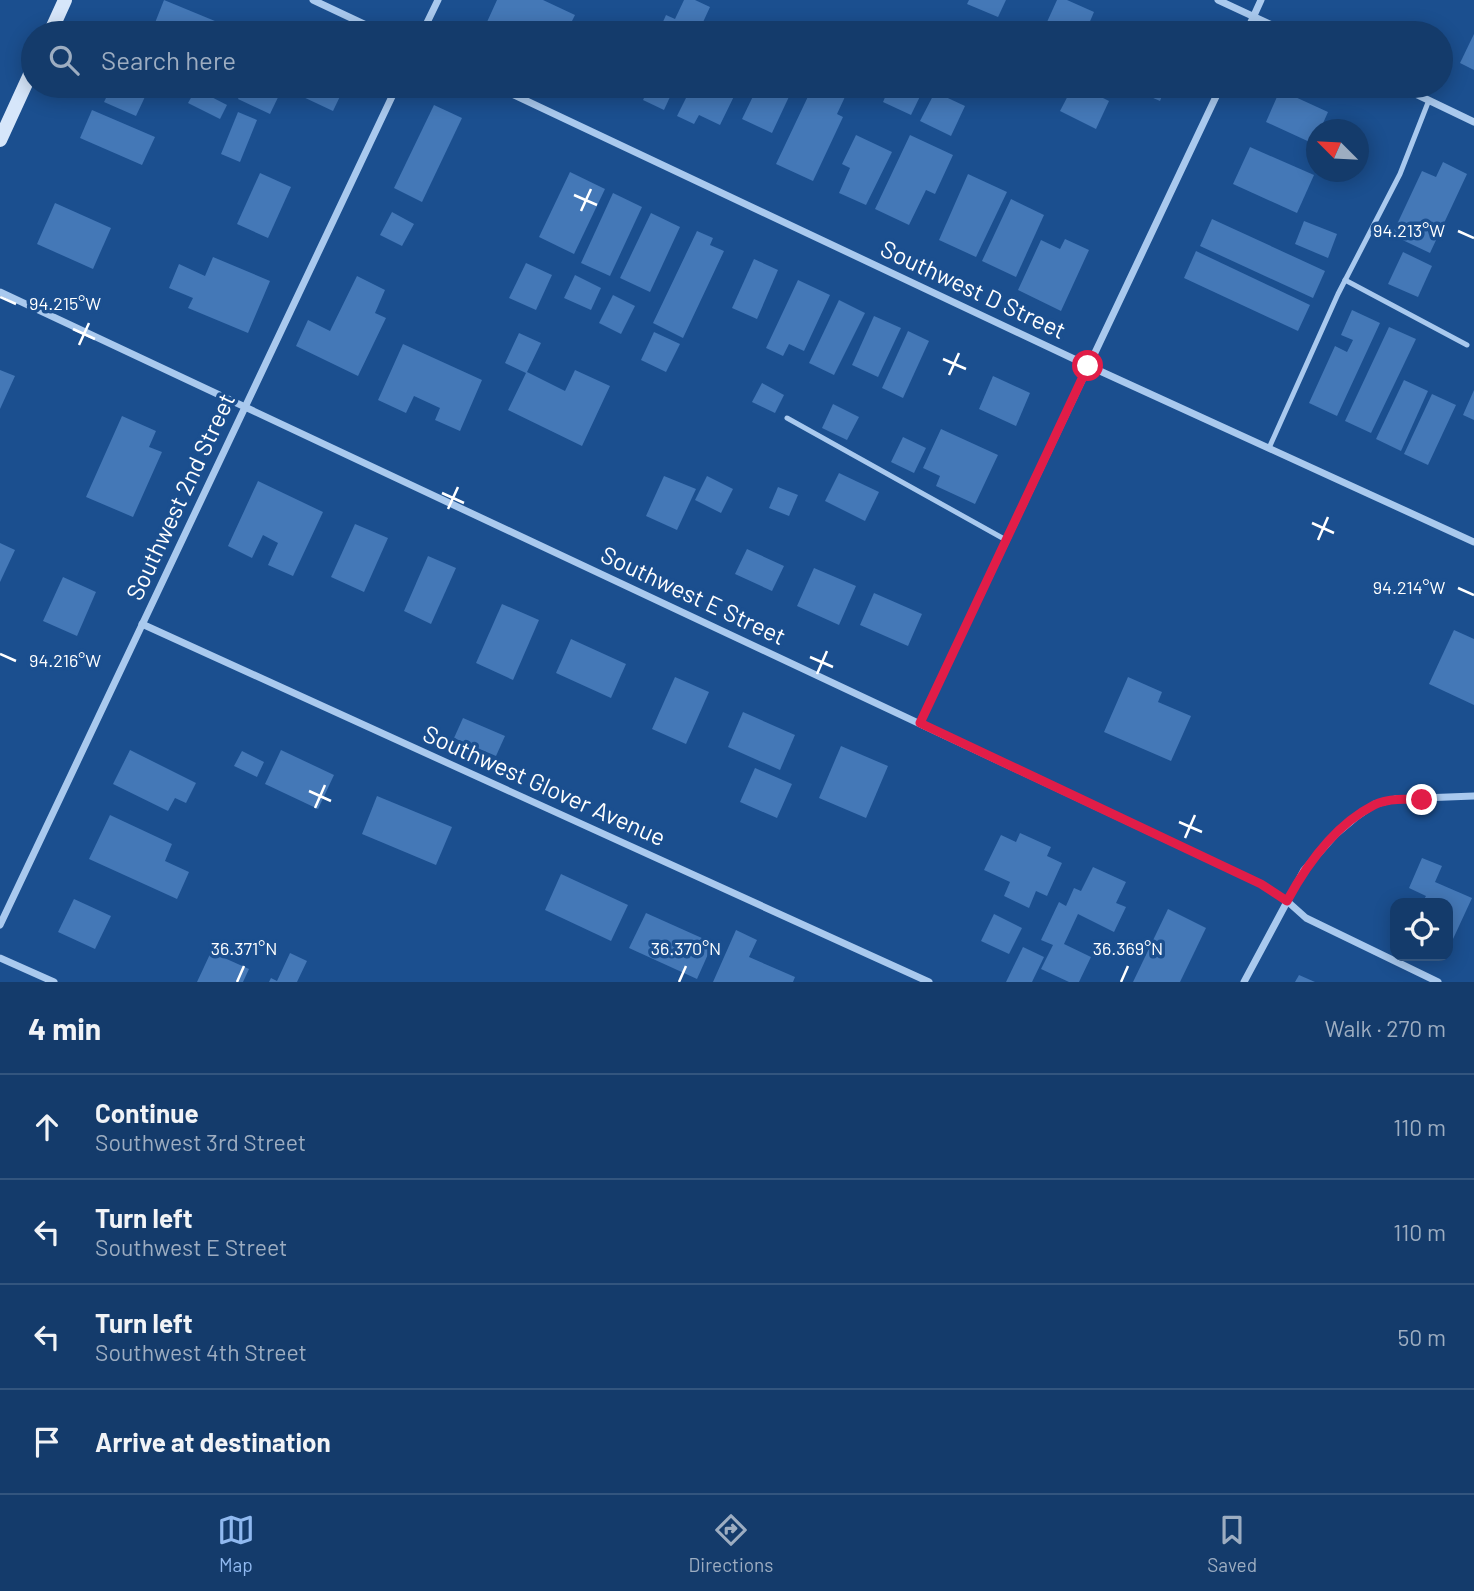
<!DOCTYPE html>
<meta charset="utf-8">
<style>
body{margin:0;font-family:Barlow,sans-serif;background:#1d4271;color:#f1f3f6}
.controls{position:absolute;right:21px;bottom:21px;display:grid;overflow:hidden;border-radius:14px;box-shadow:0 4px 18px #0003}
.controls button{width:63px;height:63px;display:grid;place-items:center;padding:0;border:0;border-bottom:2px solid #33557e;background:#143b6b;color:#f1f3f6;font:35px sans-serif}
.compass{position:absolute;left:1306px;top:119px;width:63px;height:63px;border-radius:50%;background:#143b6b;box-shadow:0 4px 18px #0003;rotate:294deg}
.stop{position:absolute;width:21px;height:21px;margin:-16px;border:5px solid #e11d48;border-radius:50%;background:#fff}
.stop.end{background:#e11d48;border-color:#fff;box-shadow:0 2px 7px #0008}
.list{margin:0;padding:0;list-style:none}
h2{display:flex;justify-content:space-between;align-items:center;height:91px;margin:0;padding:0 28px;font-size:30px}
h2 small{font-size:23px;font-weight:400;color:#9dadc1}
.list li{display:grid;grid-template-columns:46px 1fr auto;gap:21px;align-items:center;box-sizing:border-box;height:105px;padding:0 28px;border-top:2px solid #33557e}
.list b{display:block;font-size:26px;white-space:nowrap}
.list p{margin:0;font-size:23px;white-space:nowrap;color:#9dadc1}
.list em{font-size:23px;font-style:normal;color:#9dadc1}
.icon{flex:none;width:38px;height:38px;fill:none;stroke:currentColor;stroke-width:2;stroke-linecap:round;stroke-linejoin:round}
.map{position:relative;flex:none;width:1474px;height:982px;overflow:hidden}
.search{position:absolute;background:#143b6b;box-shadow:0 4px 18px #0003;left:21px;right:21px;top:21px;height:77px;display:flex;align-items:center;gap:18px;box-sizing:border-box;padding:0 24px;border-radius:38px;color:#9dadc1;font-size:26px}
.sheet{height:511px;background:#143b6b}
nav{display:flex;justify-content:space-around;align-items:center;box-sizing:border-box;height:98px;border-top:2px solid #33557e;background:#143b6b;font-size:19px;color:#9dadc1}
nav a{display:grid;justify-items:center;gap:4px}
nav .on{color:#90b9f0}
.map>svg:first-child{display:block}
</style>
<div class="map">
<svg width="1474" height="982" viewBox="0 0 1474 982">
<rect width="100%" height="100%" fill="#1b4f8f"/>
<g fill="#4478b7">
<polygon points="164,0 227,26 224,33 151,33"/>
<polygon points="497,0 543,0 575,15 566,33 536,33 522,27 519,33 482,33"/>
<polygon points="684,0 695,0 710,7 698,33 658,33 666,15 675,19"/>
<polygon points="969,0 1006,0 998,17 967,4"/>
<polygon points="1057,0 1067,0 1094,12 1085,33 1042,33"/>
<polygon points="904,22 929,33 899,33"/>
<polygon points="1474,34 1474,70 1460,63"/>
<polygon points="112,86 150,86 136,116 104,102"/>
<polygon points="244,86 276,86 282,89 270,114 238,99"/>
<polygon points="303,86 345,86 333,111 299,95"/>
<polygon points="650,86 675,86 664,110 643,100"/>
<polygon points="692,86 739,86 720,125 699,115 694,124 677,116"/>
<polygon points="758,86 794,86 772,133 742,119"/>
<polygon points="813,86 850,86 837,114 843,117 813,181 776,164"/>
<polygon points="890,86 925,86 911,115 883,102"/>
<polygon points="1006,86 1022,86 1017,97 1003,92"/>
<polygon points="1073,86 1079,86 1109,101 1096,129 1060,111"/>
<polygon points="1126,86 1166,86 1160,101"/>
<polygon points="196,89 227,105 220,119 188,103"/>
<polygon points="1280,90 1328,112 1320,130 1316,130 1314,144 1266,122"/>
<polygon points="935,92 965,106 951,136 920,121"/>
<polygon points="434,105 462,118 422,202 394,188"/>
<polygon points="92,110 155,137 142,165 80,138"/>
<polygon points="238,112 257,120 240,162 221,154"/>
<polygon points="856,135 892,152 866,205 839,193 850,168 842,164"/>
<polygon points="910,135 953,155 935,194 926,190 909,225 875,209"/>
<polygon points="1250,147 1314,175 1297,213 1233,184"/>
<polygon points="1443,162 1467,174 1430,253 1392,235 1422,171 1436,177"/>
<polygon points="570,172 605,189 574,254 539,237"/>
<polygon points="260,173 291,187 268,238 237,224"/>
<polygon points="968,174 1007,192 976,257 939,240"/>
<polygon points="613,193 642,207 610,276 581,263"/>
<polygon points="1011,199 1044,215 1016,277 982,261"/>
<polygon points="55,203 111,228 93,269 37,244"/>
<polygon points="392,212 414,224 402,246 380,235"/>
<polygon points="651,213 680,227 650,292 620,278"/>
<polygon points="1212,219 1325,271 1313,298 1200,246"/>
<polygon points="1304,221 1337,234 1328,258 1295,244"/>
<polygon points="697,231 713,238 710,245 724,251 683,338 653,323"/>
<polygon points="1065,239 1089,250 1061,311 1018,290 1041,240 1060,249"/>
<polygon points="1196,251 1310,305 1298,331 1184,278"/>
<polygon points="1403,252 1432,266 1418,297 1388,284"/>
<polygon points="213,257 270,281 248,333 188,308 193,298 169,288 179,264 205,276"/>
<polygon points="754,259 778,270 757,319 732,308"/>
<polygon points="526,263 552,275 536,310 509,298"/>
<polygon points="575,275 601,288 591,310 564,298"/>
<polygon points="357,276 385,290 375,313 386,318 358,376 296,346 308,320 330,331"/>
<polygon points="798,280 830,295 804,351 789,344 783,356 766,348"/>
<polygon points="613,295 635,306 621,334 599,323"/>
<polygon points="839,300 865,313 834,375 809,363"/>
<polygon points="1352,310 1380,323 1337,416 1309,403 1335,346 1347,352 1353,340 1341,335"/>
<polygon points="874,316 901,328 878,377 852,365"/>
<polygon points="1389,327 1416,339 1371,433 1345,421"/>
<polygon points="908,331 929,341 903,398 882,388"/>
<polygon points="654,332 680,344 666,372 641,360"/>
<polygon points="519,333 541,343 527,372 565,391 575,370 610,386 582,446 508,410 526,373 505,363"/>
<polygon points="403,344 482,380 460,431 435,420 440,408 414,396 406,413 378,400"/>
<polygon points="0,370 15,376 0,409"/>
<polygon points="993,376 1030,393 1016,426 979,409"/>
<polygon points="1404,380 1428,391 1401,451 1376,439"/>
<polygon points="762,383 784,395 775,413 752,402"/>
<polygon points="1474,390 1474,420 1463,415"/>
<polygon points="1432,394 1456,405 1428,465 1404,454"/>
<polygon points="833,404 859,417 847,440 822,428"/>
<polygon points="122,416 156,431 149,447 162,452 133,517 86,497"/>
<polygon points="941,429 998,455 975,504 936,486 940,476 923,468"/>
<polygon points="903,437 926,448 914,473 891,462"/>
<polygon points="839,473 879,492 865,521 825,501"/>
<polygon points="664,476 696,489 677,530 646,516"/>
<polygon points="707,476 733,489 721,513 695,500"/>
<polygon points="258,481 323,512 293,576 268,565 278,543 263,535 252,558 228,546"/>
<polygon points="778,487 798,495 789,516 769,508"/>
<polygon points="355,524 388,538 364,592 331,577"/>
<polygon points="0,543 15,550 0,582"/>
<polygon points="747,549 784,566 772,591 735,574"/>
<polygon points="428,556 456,568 431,624 404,611"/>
<polygon points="814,568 856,586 839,625 797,606"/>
<polygon points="63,577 96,592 77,636 43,621"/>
<polygon points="874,593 922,614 908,646 860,625"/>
<polygon points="502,604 539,620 513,680 476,663"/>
<polygon points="1454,630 1474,639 1474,705 1429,684"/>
<polygon points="571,639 626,664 611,698 556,673"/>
<polygon points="675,677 709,692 686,744 652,729"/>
<polygon points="1128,677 1162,692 1158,702 1191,716 1171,761 1104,732"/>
<polygon points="743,712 795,735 780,770 728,747"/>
<polygon points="463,718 505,736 496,756 454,738"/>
<polygon points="841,746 888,766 866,818 819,798"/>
<polygon points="130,750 196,783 186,803 175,798 168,811 113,784"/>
<polygon points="281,750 334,775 318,809 265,784"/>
<polygon points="242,751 264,762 257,777 234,766"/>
<polygon points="755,768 792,784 777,818 740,802"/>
<polygon points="377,796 452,827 436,865 362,834"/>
<polygon points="110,815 172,844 165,861 189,872 177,899 89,859"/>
<polygon points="1020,833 1051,847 1047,856 1062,863 1047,896 1036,891 1029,908 1004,896 1010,882 984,870 1001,835 1016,842"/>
<polygon points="1422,858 1442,866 1435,882 1472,898 1453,939 1448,937 1448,903 1422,903 1426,896 1409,888"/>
<polygon points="1093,867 1126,882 1116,903 1126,907 1114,932 1078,914 1064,944 1091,957 1079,982 1069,982 1041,969 1053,945 1041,940 1059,902 1066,906 1074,888 1081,891"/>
<polygon points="561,874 628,905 611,941 545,910"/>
<polygon points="74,899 111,916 95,949 58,932"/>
<polygon points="1168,909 1206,928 1180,982 1133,982"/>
<polygon points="646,913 713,943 697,979 629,948"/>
<polygon points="994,914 1022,928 1009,954 981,941"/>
<polygon points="736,930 757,940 749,957 795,977 793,982 713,982"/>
<polygon points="1023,947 1044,957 1032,982 1006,982"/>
<polygon points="211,952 249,969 243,982 197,982"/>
<polygon points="290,953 307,961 297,982 269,982 271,978 277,981"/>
<polygon points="1299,975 1315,982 1295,982"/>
</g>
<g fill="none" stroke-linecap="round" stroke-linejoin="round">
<g stroke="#a9c9ee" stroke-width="5">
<polyline points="1345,280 1467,345"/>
<polyline points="787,418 1006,540"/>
<polyline points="1269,448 1338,294 1400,174 1429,100"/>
</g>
<g stroke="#a9c9ee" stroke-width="7">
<polyline points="313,0 383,33"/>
<polyline points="1218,0 1289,33"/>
<polyline points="422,33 438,0"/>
<polyline points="1246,33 1261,0"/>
<polyline points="495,86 1089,366 1474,542"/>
<polyline points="1399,86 1474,122"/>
<polyline points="0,292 1261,884 1287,901 1306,918 1438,982"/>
<polyline points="142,624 929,982"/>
<polyline points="920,723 1221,86"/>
<polyline points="0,925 397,86"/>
<polyline points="0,958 54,982"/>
<polyline points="1244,982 1304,870 1336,834 1355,818 1375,804 1396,799 1474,796"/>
</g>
<g stroke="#d6e6fa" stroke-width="14">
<polyline points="50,33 65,0"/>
<polyline points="0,140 33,68"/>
</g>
</g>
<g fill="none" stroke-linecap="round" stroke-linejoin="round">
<path stroke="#e11d48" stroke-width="9" d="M1088 366 920 723 1261 884 1287 901C1307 864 1335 825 1374 805 1388 798 1406 799 1422 800"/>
</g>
<path fill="none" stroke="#fff" stroke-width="2.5" d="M574 195 597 205M581 211 591 189M1458 231 1474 238M0 297 16 304M73 329 95 339M79 345 89 323M943 359 966 369M949 375 959 353M442 493 464 503M448 509 458 487M1312 523 1334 533M1318 540 1328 517M1458 588 1474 595M0 654 16 661M810 657 833 667M817 674 827 651M309 791 331 801M315 808 325 785M1179 822 1202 832M1185 838 1195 815M237 982 244 966M679 982 686 966M1121 982 1128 966"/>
<g text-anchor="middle" stroke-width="7" stroke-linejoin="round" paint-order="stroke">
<g font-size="24" fill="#fff" stroke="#1b4f8f">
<text transform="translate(973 290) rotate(25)" y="8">Southwest D Street</text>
<text transform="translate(181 497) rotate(-65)" y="8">Southwest 2nd Street</text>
<text transform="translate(693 596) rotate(25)" y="8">Southwest E Street</text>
<text transform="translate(544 786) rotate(24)" y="8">Southwest Glover Avenue</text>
</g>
</g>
<g font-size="18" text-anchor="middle" fill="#fff" stroke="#1b4f8f" stroke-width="7" stroke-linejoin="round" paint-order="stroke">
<text x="1409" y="237">94.213°W</text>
<text x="65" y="310">94.215°W</text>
<text x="1409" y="594">94.214°W</text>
<text x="65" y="667">94.216°W</text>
<text x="244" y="955">36.371°N</text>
<text x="686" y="955">36.370°N</text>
<text x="1128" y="955">36.369°N</text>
</g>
</svg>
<div class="controls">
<button><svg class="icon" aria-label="locate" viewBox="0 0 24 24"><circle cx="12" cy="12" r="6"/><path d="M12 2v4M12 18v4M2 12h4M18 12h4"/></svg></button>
</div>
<svg class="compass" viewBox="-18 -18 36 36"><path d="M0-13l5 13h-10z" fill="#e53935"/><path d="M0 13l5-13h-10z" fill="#9dadc1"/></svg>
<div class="stop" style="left:1088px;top:366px"></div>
<div class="stop end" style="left:1422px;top:800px"></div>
<div class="search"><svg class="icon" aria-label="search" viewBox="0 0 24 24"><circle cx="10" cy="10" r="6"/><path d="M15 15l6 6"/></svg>Search here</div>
</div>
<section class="sheet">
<h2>4 min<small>Walk · 270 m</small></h2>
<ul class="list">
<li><svg class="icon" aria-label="ahead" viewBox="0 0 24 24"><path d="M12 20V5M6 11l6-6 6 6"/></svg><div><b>Continue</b><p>Southwest 3rd Street</p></div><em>110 m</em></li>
<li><svg class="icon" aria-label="left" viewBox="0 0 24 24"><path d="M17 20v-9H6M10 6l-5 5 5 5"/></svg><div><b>Turn left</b><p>Southwest E Street</p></div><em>110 m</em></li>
<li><svg class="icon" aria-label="left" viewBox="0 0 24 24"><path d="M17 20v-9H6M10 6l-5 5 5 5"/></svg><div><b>Turn left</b><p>Southwest 4th Street</p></div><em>50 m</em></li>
<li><svg class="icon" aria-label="arrive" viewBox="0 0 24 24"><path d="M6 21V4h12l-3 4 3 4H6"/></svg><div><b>Arrive at destination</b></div></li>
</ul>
</section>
<nav>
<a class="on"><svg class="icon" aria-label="map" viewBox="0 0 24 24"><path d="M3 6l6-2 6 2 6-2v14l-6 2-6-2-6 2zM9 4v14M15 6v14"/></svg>Map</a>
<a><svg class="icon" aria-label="directions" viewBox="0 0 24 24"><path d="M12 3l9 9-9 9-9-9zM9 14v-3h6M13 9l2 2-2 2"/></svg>Directions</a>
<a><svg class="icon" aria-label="saved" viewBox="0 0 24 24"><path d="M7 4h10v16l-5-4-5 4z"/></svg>Saved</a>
</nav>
